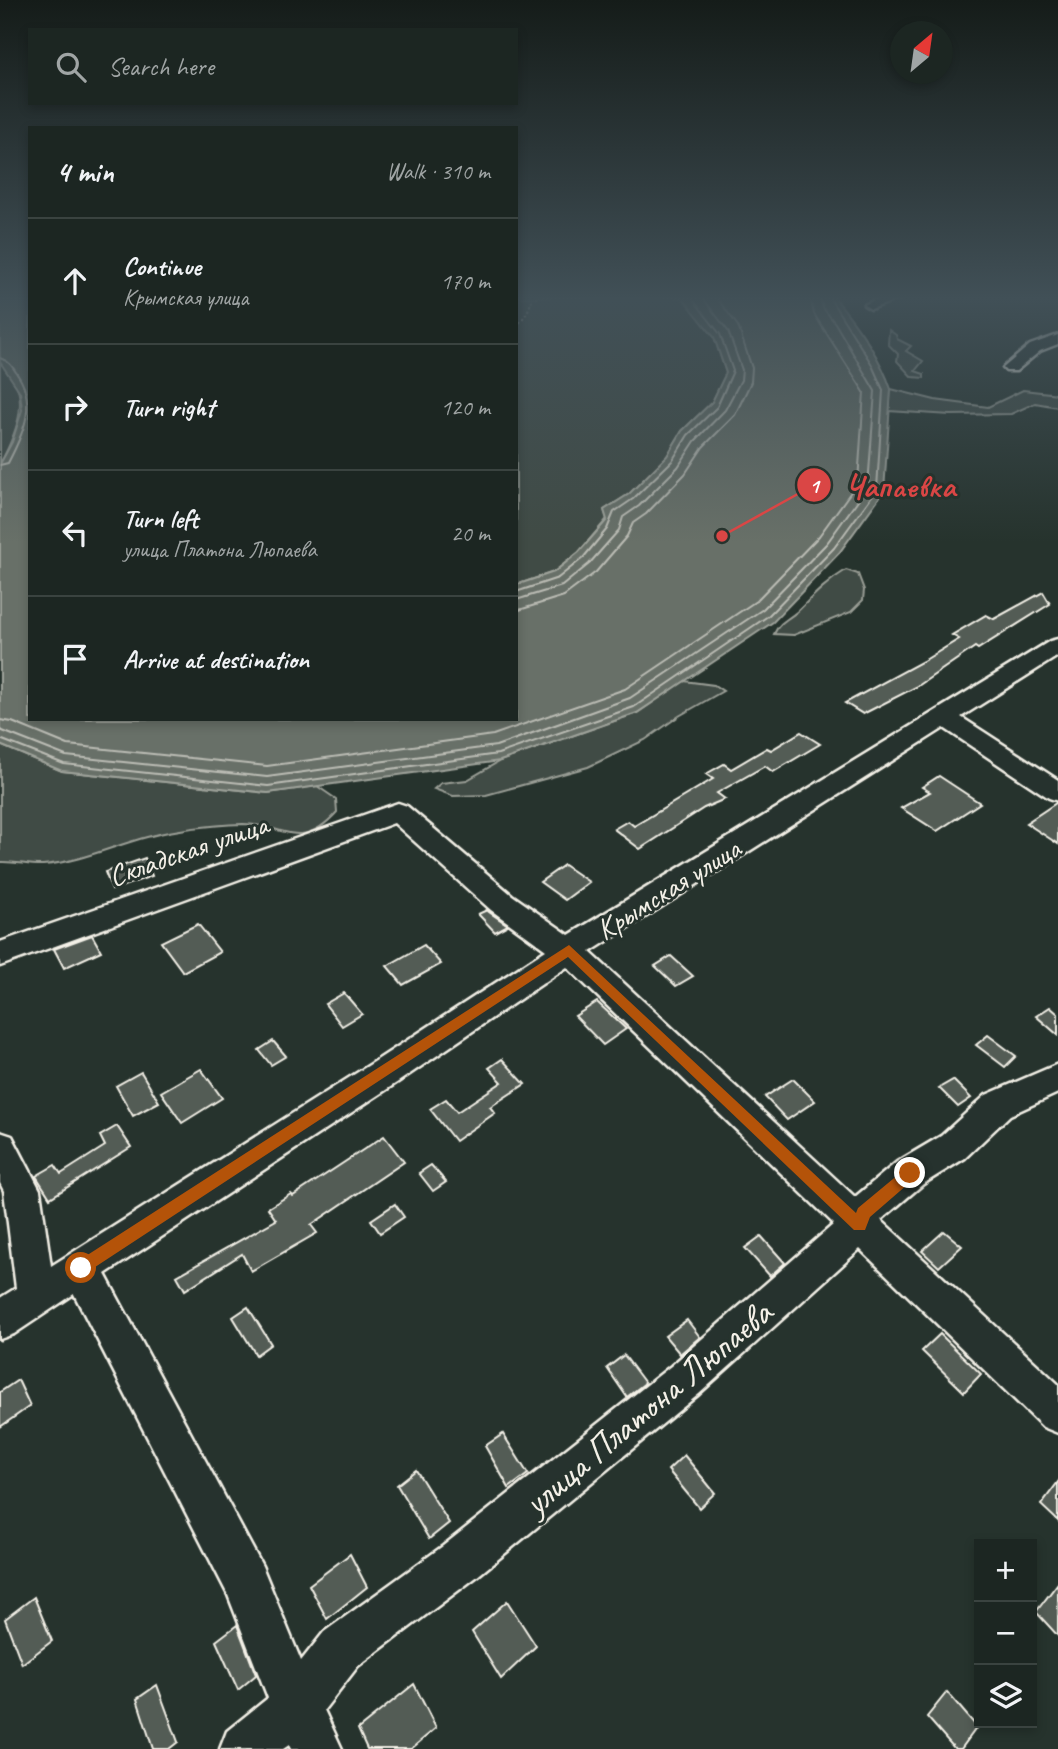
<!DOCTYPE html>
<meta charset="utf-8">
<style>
body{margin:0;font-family:Caveat,sans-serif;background:#29322f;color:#f1f3f6}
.controls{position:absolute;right:21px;bottom:21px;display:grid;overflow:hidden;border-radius:0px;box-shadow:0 4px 10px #0003}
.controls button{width:63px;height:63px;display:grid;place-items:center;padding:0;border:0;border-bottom:2px solid #3a4340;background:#1c2622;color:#f1f3f6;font:35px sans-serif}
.compass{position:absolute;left:890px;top:21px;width:63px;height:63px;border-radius:50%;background:#1c2622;box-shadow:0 4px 10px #0003;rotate:29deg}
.stop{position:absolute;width:21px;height:21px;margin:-16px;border:5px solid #b45309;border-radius:50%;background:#fff}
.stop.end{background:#b45309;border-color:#fff;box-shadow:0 2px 7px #0008}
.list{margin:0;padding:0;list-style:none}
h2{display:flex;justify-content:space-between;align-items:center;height:91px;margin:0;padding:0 28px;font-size:30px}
h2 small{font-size:23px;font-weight:400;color:#a0a5a5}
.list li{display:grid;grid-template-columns:46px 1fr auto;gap:21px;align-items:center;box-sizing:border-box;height:126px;padding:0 28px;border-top:2px solid #3a4340}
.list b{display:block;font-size:26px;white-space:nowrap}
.list p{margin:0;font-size:23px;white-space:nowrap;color:#a0a5a5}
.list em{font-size:23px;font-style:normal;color:#a0a5a5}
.icon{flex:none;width:38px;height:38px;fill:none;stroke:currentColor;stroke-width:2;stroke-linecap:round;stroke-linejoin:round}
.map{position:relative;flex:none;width:1058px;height:1749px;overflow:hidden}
.search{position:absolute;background:#1c2622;box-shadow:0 4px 10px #0003;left:28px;top:28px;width:490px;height:77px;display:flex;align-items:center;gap:18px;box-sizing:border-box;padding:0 24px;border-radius:0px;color:#a0a5a5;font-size:26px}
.panel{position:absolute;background:#1c2622;box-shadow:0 4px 10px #0003;left:28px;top:126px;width:490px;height:595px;border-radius:0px}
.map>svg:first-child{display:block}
</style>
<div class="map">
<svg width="1058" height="1749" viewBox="0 0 1058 1749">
<rect width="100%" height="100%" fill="#26332d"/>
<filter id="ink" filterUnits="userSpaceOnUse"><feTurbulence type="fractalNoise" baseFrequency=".0143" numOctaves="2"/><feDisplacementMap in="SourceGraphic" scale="14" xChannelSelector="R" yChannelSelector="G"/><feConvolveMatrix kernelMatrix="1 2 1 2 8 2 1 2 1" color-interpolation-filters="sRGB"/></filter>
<g filter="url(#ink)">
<g fill="#414b45" stroke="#9a9e96" stroke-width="2">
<polygon points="516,297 682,297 714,337 726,373 712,402 682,431 667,456 629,494 604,510 607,519 579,552 554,572 516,585"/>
<polygon points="889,330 896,335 897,339 911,346 906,351 923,361 915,371 924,374 924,378 912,377 897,361 898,354 888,344"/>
<path d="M0 362C34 392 18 430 0 464Z"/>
<polygon points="891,389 935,400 988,407 1023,390 1058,394 1058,407 1035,403 1011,414 951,415 889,411"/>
<path d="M846 570 858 574 864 590 863 600 851 612 794 635 774 634C781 619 791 619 802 607 816 593 828 581 846 570Z"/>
<polygon points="684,681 714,685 723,691 679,716 645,740 588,767 486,795 453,796 434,789 441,783 467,780 500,761 637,713"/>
<path d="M0 745 62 771 268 793 317 786 336 799 337 812C300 853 284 824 243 824 212 825 177 829 147 837 113 846 79 862 43 865 31 866 14 861 0 862Z"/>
</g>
<path fill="#676f68" stroke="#9fa39b" stroke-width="2" d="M0 297H30V719H516V585L554 572 579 552 607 520 604 510 629 494 667 456 682 431 712 402 726 373 714 337 682 297H834C856 323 880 357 891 389L884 491 839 553 773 622 637 713 500 761 268 793 62 771 0 745V464L12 442 22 410 20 392 0 362Z"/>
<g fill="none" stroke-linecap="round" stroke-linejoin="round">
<g stroke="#bcbdb5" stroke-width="2">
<path d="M0 358C11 362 13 368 19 377 37 406 22 436 8 463L0 465"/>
<polyline points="516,592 558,578 583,558 607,529 614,512 633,499 672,461 688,435 717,407 733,371 720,334 691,297"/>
<polyline points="516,600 562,586 589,564 619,530 623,517 639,506 678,467 695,441 725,410 741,380 742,370 728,331 702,297"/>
<polyline points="516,611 564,596 596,572 627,536 633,523 646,514 685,474 703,447 735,415 751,382 752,368 738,326 716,297"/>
<polyline points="0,720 12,722 68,745 267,766 493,735 625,689 756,601 819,536 858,482 864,392 814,314 810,297"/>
<polyline points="0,730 66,756 267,777 496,746 630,698 763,609 827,543 868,486 875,391 835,323 823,308 820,297"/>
<polyline points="0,739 64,764 268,786 498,754 634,707 768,616 834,548 877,489 883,390 871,363 829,297"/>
</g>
</g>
<g fill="#525c55" stroke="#f4f1e8" stroke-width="2">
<polygon points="1043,592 1050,604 978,649 975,647 918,686 863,714 845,703 925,660 959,639 952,635 986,615 994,619"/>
<polygon points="801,732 820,744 773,772 765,766 717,793 725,799 704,808 640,849 614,829 628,821 634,826 713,779 706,774 724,764 731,769 767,748 771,750"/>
<polygon points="939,776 980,803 937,831 901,808 930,792 922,787"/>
<polygon points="1056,803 1058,803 1058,844 1026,823"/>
<polygon points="145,858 152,876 112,890 105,872"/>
<polygon points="564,865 589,882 565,900 540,882"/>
<polygon points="487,910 489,912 508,925 495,932 478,914"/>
<polygon points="198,924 220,952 183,972 161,942"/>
<polygon points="92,935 101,951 64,968 54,949"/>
<polygon points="424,945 441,964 403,985 387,966"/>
<polygon points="671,956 693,976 676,986 655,966"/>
<polygon points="344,993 362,1014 342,1026 325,1004"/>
<polygon points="597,1002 626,1029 603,1045 575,1016"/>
<polygon points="1050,1007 1058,1014 1058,1035 1036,1016"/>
<polygon points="988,1035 1016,1056 1005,1067 976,1045"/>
<polygon points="273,1041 286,1056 271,1065 259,1050"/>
<polygon points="502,1059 525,1084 490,1107 495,1113 455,1141 430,1109 446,1099 457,1112 502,1082 489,1068"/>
<polygon points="201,1069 222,1098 182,1123 161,1092"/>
<polygon points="141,1072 159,1102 133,1116 116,1086"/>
<polygon points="793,1079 815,1101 787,1120 765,1097"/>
<polygon points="953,1080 971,1098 958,1107 939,1088"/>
<polygon points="117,1126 131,1147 50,1198 36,1176 55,1165 61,1174 105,1146 100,1136"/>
<polygon points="384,1136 404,1162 311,1225 317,1233 251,1271 242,1254 185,1290 177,1276 276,1220 268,1208 291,1194 293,1196"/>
<polygon points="431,1165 446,1182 433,1191 419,1173"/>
<polygon points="395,1204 404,1217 380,1233 371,1220"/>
<polygon points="944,1231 962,1246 939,1267 922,1251"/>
<polygon points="761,1236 785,1263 770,1276 745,1248"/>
<polygon points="248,1307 271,1344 256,1355 233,1317"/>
<polygon points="687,1320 700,1337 680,1354 665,1336"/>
<polygon points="940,1334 981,1374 964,1392 922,1351"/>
<polygon points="624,1355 645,1383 627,1397 607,1368"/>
<polygon points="18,1380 30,1406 0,1427 0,1392"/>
<polygon points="503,1434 528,1474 509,1488 485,1446"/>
<polygon points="684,1455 715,1493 699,1508 668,1470"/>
<polygon points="416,1470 449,1523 429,1539 397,1485"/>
<polygon points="1058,1482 1058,1521 1041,1505"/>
<polygon points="350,1554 367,1587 327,1619 309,1585"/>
<polygon points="1058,1583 1058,1636 1036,1612"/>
<polygon points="34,1597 52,1641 22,1664 5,1619"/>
<polygon points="507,1601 536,1646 501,1679 472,1632"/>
<polygon points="237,1625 256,1675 238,1690 216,1641"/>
<polygon points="414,1684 436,1728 411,1749 367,1749 358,1729"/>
<polygon points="157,1685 178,1742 169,1749 153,1749 137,1699"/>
<polygon points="947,1692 977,1727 961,1749 955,1749 927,1717"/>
</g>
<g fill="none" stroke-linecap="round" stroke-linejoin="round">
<g stroke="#f4f1e8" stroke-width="5">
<g id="minor">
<polygon points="881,297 904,297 871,309 864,305"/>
<polygon points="1058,335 1058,344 1040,351 1016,371 1006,371 1003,368 1030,345"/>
<path d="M1058 639V656L961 717 1058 780V801L1049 798 944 728 590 952 855 1197 897 1162 941 1136 986 1095 1058 1064V1093L1010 1115 965 1158 923 1184 881 1220 1058 1384V1433L1043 1427 860 1249 699 1394 475 1578 358 1666 324 1710 342 1749H291L289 1745 283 1749H220L227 1731 268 1698 228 1595 74 1294 14 1334 0 1339V1298L16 1288 4 1191 0 1183V1132L12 1136 40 1190 51 1266 374 1062 546 950 491 910 394 823 0 966V942L398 803 407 806 512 895 569 935 1050 641ZM567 967 834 1224 671 1366 443 1546 324 1632 301 1661 262 1566 105 1274 398 1082Z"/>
</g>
</g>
<polyline stroke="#f4f1e8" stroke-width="2" stroke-dasharray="2.5 2.5" stroke-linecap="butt" points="516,327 527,313 532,300 538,297"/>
<use href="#minor" fill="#26332d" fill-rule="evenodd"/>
</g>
</g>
<linearGradient id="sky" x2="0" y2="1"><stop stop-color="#151c19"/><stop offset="0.55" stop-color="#415057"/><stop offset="1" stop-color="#415057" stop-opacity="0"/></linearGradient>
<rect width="1058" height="542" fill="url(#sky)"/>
<polygon fill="#b45309" points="569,945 856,1213 858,1208 905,1169 915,1169 917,1173 915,1178 870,1217 865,1230 854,1230 568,957 86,1273 81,1275 75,1273 73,1268 75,1263"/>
<g text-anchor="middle" stroke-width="6" stroke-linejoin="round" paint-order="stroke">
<g font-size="30" fill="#f4f1e8" stroke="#26332d">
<text transform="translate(188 850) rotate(-19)" y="10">Складская улица</text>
<text transform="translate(668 889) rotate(-32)" y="10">Крымская улица</text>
</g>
<g font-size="37" fill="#f4f1e8" stroke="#26332d">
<text transform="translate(647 1407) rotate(-40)" y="13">улица Платона Люпаева</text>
</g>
</g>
<path fill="none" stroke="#da4645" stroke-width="2.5" d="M722 536L814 485"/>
<g fill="#da4645" stroke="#26332d" stroke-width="2.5">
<circle cx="722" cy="536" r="7"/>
<circle cx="814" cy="485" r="18"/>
</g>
<g font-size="21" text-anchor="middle" font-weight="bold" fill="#fff">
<text x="814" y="493">1</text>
</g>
<g font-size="32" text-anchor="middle" font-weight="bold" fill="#da4645" stroke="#26332d" stroke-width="6" stroke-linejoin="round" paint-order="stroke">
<text x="900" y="497">Чапаевка</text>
</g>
</svg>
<div class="controls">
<button>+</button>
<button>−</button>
<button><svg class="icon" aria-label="layers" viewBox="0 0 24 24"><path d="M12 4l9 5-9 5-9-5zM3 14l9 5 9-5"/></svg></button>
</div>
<svg class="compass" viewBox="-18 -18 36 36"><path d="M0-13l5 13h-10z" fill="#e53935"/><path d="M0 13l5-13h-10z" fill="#a0a5a5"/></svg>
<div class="stop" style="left:81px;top:1268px"></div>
<div class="stop end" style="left:910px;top:1173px"></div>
<div class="search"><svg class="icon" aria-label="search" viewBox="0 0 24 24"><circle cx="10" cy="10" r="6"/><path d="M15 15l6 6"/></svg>Search here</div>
<section class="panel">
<h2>4 min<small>Walk · 310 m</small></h2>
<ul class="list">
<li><svg class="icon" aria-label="ahead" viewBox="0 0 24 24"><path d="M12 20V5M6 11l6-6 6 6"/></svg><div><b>Continue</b><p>Крымская улица</p></div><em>170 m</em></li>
<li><svg class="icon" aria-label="right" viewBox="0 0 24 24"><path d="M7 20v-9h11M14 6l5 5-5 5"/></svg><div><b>Turn right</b></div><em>120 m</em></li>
<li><svg class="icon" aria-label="left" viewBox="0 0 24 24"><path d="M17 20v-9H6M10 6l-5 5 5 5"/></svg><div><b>Turn left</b><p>улица Платона Люпаева</p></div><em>20 m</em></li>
<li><svg class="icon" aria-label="arrive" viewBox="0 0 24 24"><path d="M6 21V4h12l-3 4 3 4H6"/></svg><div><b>Arrive at destination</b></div></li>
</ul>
</section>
</div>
